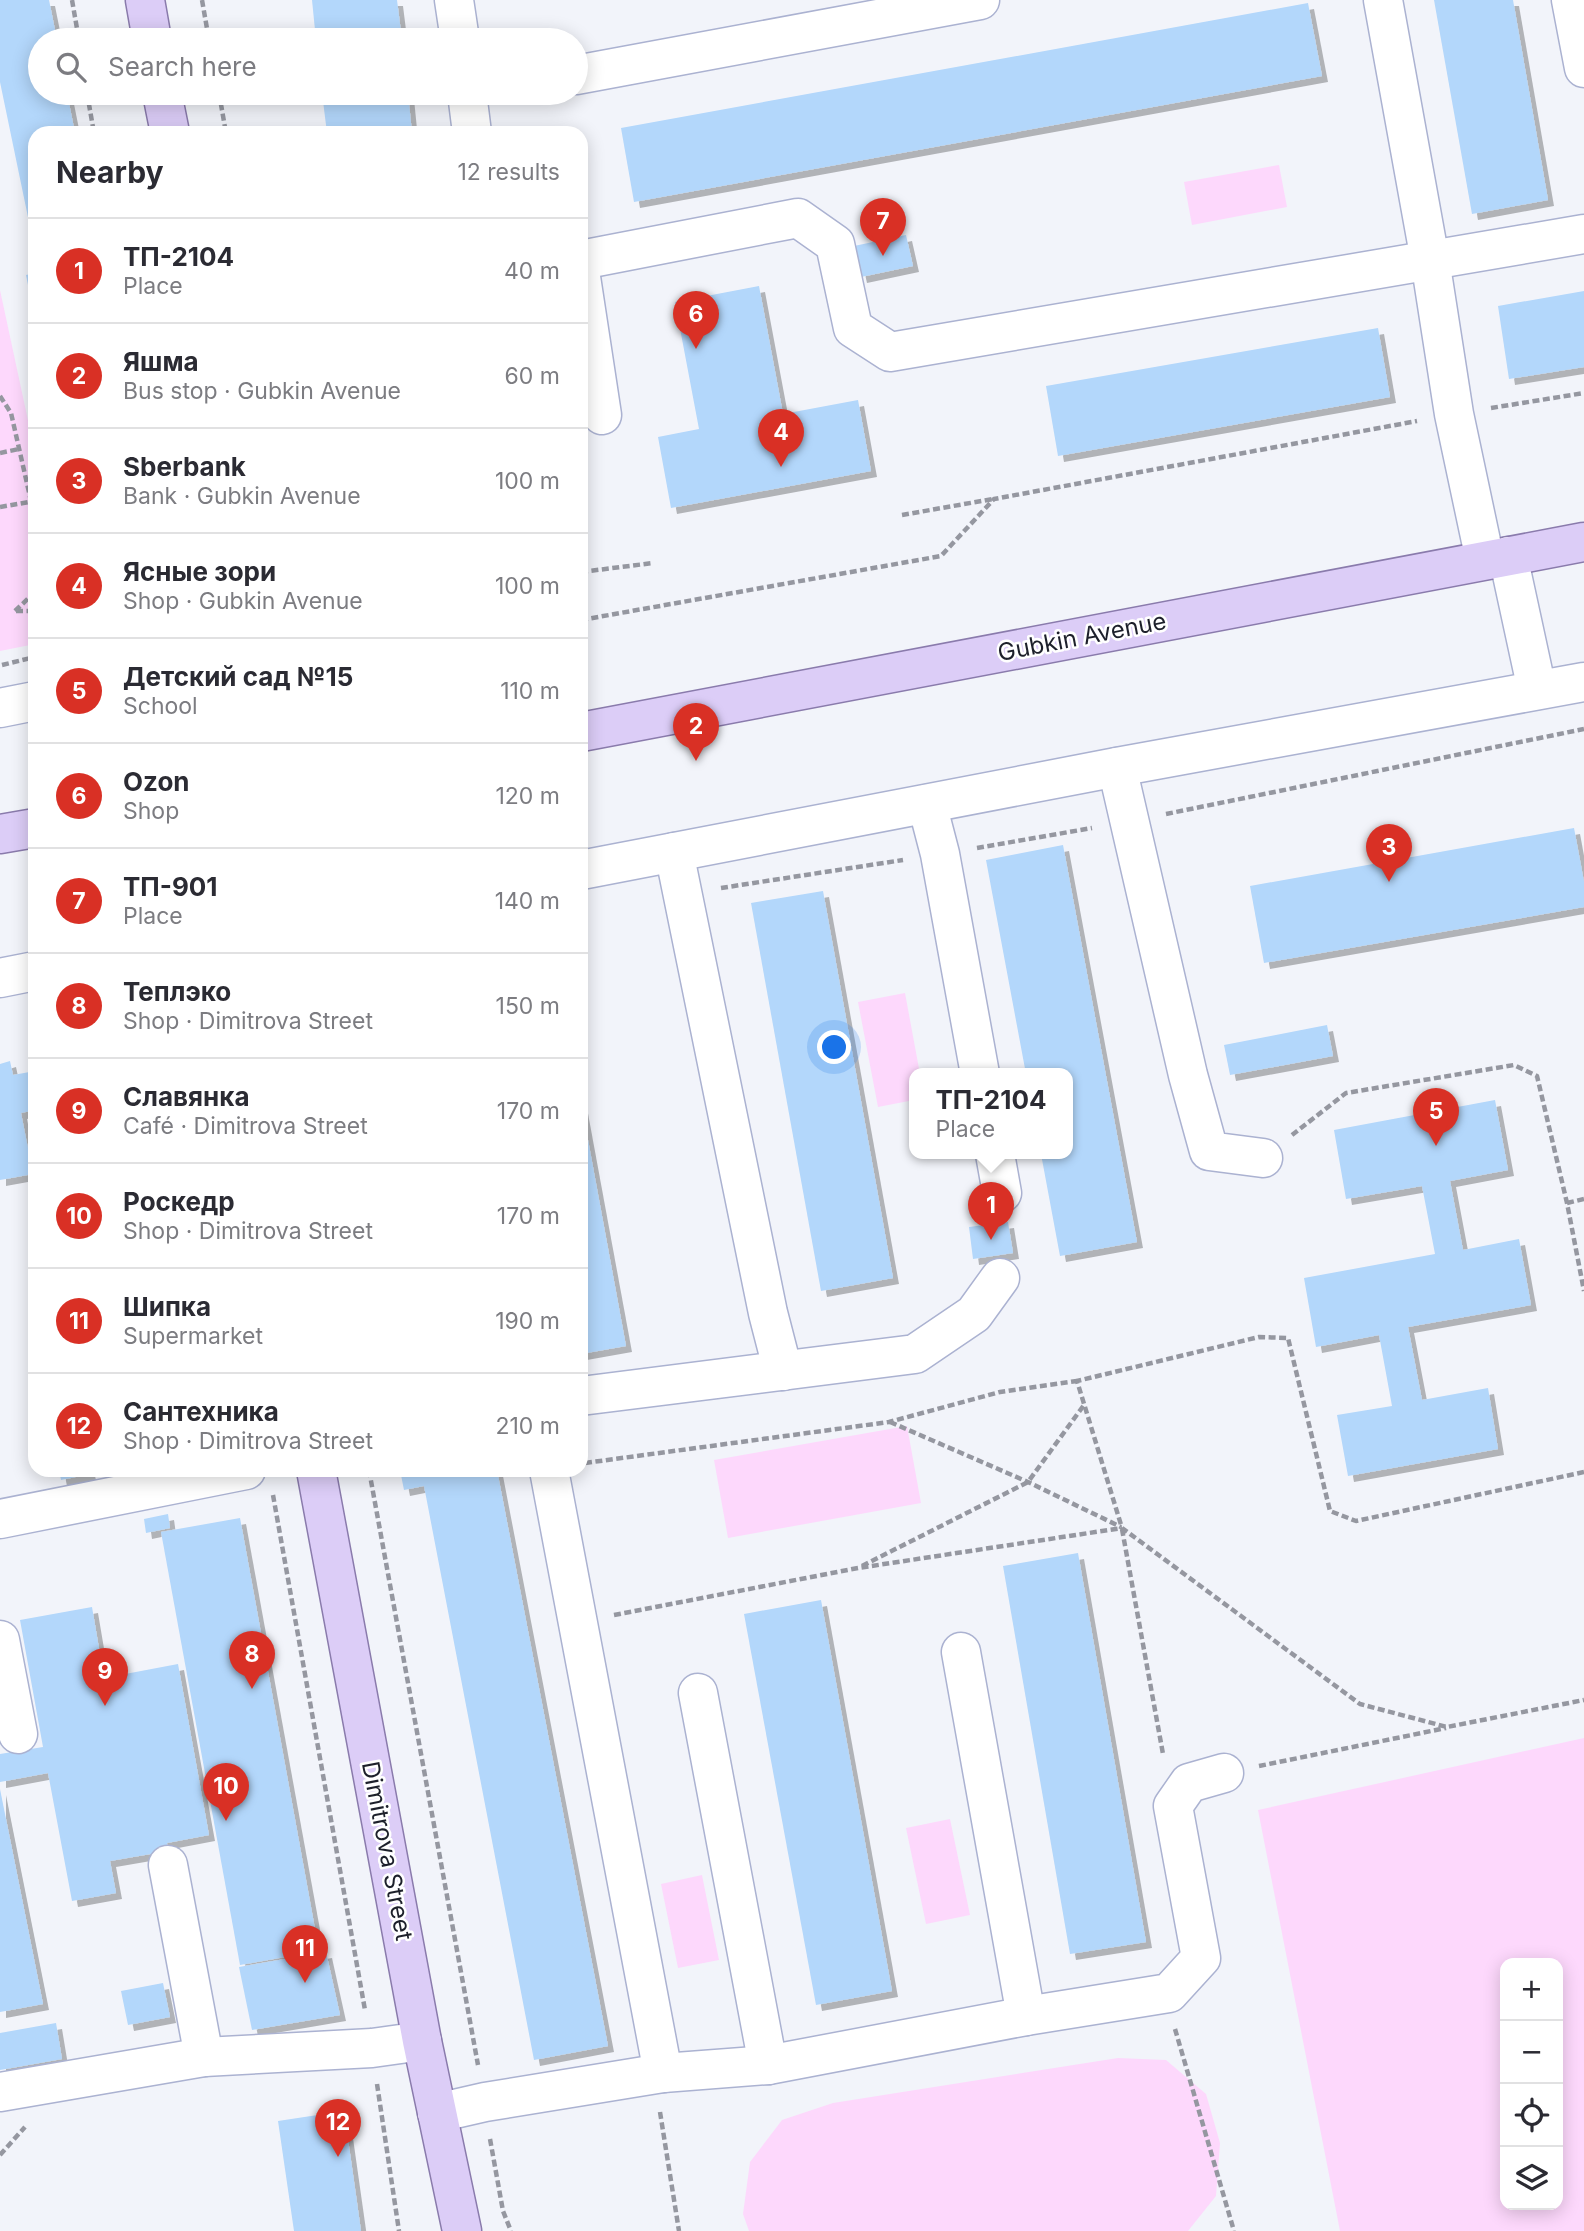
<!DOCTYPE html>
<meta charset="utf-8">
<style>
body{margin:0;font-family:Inter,sans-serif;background:#f7f7f7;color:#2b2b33}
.controls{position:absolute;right:21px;bottom:21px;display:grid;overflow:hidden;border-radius:14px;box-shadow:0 4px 18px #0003}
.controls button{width:63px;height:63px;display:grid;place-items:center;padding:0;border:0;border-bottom:2px solid #e1e1e2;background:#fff;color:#2b2b33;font:35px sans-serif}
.you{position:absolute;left:835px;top:1048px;width:24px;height:24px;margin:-18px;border:5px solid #fff;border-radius:50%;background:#1a73e8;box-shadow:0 0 0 10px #1a73e833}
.badge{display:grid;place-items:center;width:46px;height:46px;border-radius:50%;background:#d93025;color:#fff;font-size:23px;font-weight:700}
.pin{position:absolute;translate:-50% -58px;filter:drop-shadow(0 2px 4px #0008)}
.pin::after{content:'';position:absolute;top:37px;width:24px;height:21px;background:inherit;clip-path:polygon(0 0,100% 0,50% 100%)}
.popup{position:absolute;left:909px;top:1068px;width:164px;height:91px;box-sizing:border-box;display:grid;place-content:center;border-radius:14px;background:#fff;filter:drop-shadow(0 2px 5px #0005);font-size:23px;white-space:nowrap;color:#7c7c81}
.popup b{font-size:26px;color:#2b2b33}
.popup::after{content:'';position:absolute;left:50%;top:100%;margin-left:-14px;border:14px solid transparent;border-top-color:#fff}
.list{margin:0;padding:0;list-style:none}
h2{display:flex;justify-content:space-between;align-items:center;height:91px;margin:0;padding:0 28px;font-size:30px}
h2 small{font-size:23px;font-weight:400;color:#7c7c81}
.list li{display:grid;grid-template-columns:46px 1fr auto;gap:21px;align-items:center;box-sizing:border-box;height:105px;padding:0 28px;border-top:2px solid #e1e1e2}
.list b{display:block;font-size:26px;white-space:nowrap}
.list p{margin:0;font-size:23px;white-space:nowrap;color:#7c7c81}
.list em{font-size:23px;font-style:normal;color:#7c7c81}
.icon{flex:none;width:38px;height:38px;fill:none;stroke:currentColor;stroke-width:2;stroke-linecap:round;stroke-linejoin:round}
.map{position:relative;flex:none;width:1584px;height:2231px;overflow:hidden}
.search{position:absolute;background:#fff;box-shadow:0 4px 18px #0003;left:28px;top:28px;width:560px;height:77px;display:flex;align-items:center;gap:18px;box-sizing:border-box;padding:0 24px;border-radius:38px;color:#7c7c81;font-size:26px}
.panel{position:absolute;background:#fff;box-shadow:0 4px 18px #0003;left:28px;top:126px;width:560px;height:1351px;border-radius:21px}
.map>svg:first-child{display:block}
</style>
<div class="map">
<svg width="1584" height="2231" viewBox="0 0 1584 2231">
<defs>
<filter id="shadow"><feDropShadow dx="6" dy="6" stdDeviation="0" flood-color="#0004"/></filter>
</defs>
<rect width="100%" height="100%" fill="#f2f4fa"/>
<g fill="#fdd8fc" fill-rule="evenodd">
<polygon points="1279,165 1287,207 1192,225 1184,182"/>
<polygon points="0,290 35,453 35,644 0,651"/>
<polygon points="905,993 920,1074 914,1074 914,1100 878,1107 858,1002"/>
<polygon points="907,1426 921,1503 728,1538 714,1460"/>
<path d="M1584 1738V2231H1340L1258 1810ZM1505 1963H1558V2205H1505Z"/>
<polygon points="950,1819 970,1915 926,1924 906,1828"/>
<polygon points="702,1875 719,1960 678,1968 661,1884"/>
<polygon points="1118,2058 1166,2060 1206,2094 1220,2143 1216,2196 1188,2231 749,2231 743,2214 750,2162 782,2120 833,2103"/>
</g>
<g fill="#b3d7fb" filter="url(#shadow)">
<polygon points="0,0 49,0 57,40 40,40 40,93 67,93 75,133 35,133 35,251 0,82"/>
<polygon points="312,0 397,0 402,40 316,40"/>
<polygon points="1434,0 1513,0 1548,200 1472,214"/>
<polygon points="1308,3 1322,76 634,202 621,128"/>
<polygon points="322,93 408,93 412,133 327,133"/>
<polygon points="906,235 913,266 861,277 854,246"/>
<polygon points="35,273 35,314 34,315 26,275"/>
<polygon points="759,286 783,414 858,400 871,471 671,508 658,437 699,429 675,302"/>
<polygon points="1584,291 1584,367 1509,379 1498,306"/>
<polygon points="1378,328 1390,397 1058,456 1046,386"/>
<polygon points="1574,828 1584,882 1584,907 1264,963 1250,886"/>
<polygon points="1063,845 1137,1242 1060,1256 1041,1154 1068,1154 1068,1074 1026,1074 986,860"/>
<polygon points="823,891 893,1278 821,1291 751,903"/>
<polygon points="1327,1025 1333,1056 1230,1075 1224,1045"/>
<polygon points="10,1061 13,1075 35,1071 35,1110 21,1113 33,1174 0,1180 0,1064"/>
<polygon points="1495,1100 1508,1170 1450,1181 1463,1250 1519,1239 1531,1305 1408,1327 1422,1400 1488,1388 1498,1449 1348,1476 1337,1415 1392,1406 1379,1335 1316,1347 1304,1278 1435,1254 1422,1186 1346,1199 1334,1130"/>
<polygon points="581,1102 626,1346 581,1354"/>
<polygon points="1008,1222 1013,1253 973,1259 969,1227"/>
<polygon points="59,1470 89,1470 90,1474 61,1480"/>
<polygon points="400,1470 477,1470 478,1474 497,1470 608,2046 534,2060 424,1486 404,1490"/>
<polygon points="168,1514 170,1528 146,1533 144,1519"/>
<polygon points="240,1518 319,1951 240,1965 161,1532"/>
<polygon points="1078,1553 1146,1942 1070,1954 1003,1566"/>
<polygon points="821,1600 892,1991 816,2005 744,1614"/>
<polygon points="92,1607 104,1678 178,1664 209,1835 167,1843 168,1851 110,1861 116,1893 72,1901 48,1773 0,1782 0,1754 43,1747 20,1620"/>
<polygon points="0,1789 43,2004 0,2012"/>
<polygon points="326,1952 340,2015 252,2030 239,1967"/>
<polygon points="163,1983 170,2017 128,2025 121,1991"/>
<polygon points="56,2023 62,2059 0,2070 0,2033"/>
<polygon points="344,2111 361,2231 294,2231 278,2121"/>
</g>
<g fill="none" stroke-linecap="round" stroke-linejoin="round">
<g stroke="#abb2d1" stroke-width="41">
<g id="minor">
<polyline points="454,0 460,40"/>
<polyline points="1383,0 1430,260 1454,414 1485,560"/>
<polyline points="1571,0 1584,68"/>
<polyline points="576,75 980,0"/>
<polyline points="467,93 472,133"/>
<polyline points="581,260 798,218 835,244 853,328 890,352 1584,234"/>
<polyline points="581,277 602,415"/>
<polyline points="1508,556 1537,690"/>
<polyline points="0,708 35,701"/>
<polyline points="1117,767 1188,1075 1209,1151 1263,1158"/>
<polyline points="927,804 940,854 980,1074"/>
<polyline points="674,852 768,1313 783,1371"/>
<polyline points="581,870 1117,767 1584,682"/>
<polyline points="0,978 35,971"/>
<polyline points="995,1154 1002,1193"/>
<polyline points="581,1396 915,1354 974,1314 1000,1278"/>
<polyline points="549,1470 663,2073"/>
<polyline points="0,1519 246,1470"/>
<polyline points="0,1640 18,1734"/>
<polyline points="961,1652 1026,2016"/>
<polyline points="698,1693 768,2065"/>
<polyline points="168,1865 204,2057"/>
<polyline points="0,2092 204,2057 372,2048 422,2041"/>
<polyline points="437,2113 485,2102 663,2073 768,2065 1026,2016 1169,1993 1201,1958 1173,1806 1189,1783 1224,1773"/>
</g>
</g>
<g stroke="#8a7bac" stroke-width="41">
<g id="major">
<polyline points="145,0 152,40"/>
<polyline points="162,93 170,133"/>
<polyline points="581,732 1584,542"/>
<polyline points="0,834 35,828"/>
<polyline points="316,1470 422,2041 462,2231"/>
</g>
</g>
<g stroke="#9597a0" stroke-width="4.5" stroke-dasharray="7 3.5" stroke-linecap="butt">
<polyline points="72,0 79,40"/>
<polyline points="202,0 209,40"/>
<polyline points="87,93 94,133"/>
<polyline points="219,93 226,133"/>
<polyline points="0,396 11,413 31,501"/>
<polyline points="1491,408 1584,393"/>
<polyline points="0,453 19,449"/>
<polyline points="0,507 35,501"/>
<polyline points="902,515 993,499"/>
<polyline points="581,572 653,563"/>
<polyline points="15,611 35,592"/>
<polyline points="16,611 35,611"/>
<polyline points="581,620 941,556 994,499 1417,421"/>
<polyline points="2,665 35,657"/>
<polyline points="1166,814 1584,729"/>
<polyline points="977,848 1092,828"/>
<polyline points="721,888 903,860"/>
<polyline points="1292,1135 1346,1093 1514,1065 1537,1076 1567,1203 1584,1291"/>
<polyline points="1567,1203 1584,1199"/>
<polyline points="890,1422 1028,1482 1121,1527"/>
<polyline points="585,1463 889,1422 1000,1392 1077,1381"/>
<polyline points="369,1470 478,2065"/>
<polyline points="1584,1472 1356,1521 1330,1511 1288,1338 1259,1337 1077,1381 1122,1528 1360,1704 1447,1727 1584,1700"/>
<polyline points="273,1495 365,2010"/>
<polyline points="1122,1529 1163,1754"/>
<polyline points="862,1566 1028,1482 1084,1405"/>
<polyline points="614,1615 858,1568 1122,1528"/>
<polyline points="1259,1766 1446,1728"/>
<polyline points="1175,2029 1234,2231"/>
<polyline points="377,2084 399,2231"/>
<polyline points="660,2112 679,2231"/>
<polyline points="490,2139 503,2211 511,2231"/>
<polyline points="0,2155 25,2127"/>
</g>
<use href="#minor" stroke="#fff" stroke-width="38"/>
<use href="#major" stroke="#dccdf7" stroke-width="38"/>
</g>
<g text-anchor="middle" stroke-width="5" stroke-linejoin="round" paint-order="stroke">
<g font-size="24" fill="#1d202b" stroke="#fff">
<text transform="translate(1082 637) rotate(-11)" y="8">Gubkin Avenue</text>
<text transform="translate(387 1851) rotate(79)" y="8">Dimitrova Street</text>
</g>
</g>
</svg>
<div class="controls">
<button>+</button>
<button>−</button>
<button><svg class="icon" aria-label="locate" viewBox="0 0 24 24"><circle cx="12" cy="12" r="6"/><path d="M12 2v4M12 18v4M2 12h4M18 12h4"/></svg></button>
<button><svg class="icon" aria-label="layers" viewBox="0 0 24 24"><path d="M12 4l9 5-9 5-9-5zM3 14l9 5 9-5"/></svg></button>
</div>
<div class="you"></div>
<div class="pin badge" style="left:991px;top:1240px">1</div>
<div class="popup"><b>ТП-2104</b>Place</div>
<div class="pin badge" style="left:696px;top:761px">2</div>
<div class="pin badge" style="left:1389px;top:882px">3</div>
<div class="pin badge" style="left:781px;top:467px">4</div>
<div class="pin badge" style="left:1436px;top:1146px">5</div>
<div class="pin badge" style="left:696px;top:349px">6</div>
<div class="pin badge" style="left:883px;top:256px">7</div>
<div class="pin badge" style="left:252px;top:1689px">8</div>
<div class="pin badge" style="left:105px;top:1706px">9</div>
<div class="pin badge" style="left:226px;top:1821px">10</div>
<div class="pin badge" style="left:305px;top:1983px">11</div>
<div class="pin badge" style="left:338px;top:2157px">12</div>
<div class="search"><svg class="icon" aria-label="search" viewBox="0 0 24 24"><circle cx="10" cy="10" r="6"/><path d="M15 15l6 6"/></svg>Search here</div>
<section class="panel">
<h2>Nearby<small>12 results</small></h2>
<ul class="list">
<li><span class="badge">1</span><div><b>ТП-2104</b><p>Place</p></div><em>40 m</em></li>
<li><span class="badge">2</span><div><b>Яшма</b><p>Bus stop · Gubkin Avenue</p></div><em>60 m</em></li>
<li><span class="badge">3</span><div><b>Sberbank</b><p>Bank · Gubkin Avenue</p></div><em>100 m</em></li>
<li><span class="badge">4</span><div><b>Ясные зори</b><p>Shop · Gubkin Avenue</p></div><em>100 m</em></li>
<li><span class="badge">5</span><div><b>Детский сад №15</b><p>School</p></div><em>110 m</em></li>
<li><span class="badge">6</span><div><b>Ozon</b><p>Shop</p></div><em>120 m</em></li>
<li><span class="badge">7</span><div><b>ТП-901</b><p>Place</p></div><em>140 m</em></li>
<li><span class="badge">8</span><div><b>Теплэко</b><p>Shop · Dimitrova Street</p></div><em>150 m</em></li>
<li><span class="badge">9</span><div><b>Славянка</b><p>Café · Dimitrova Street</p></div><em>170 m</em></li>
<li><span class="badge">10</span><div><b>Роскедр</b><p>Shop · Dimitrova Street</p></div><em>170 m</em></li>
<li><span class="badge">11</span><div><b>Шипка</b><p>Supermarket</p></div><em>190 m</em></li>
<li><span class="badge">12</span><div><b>Сантехника</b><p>Shop · Dimitrova Street</p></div><em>210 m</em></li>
</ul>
</section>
</div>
